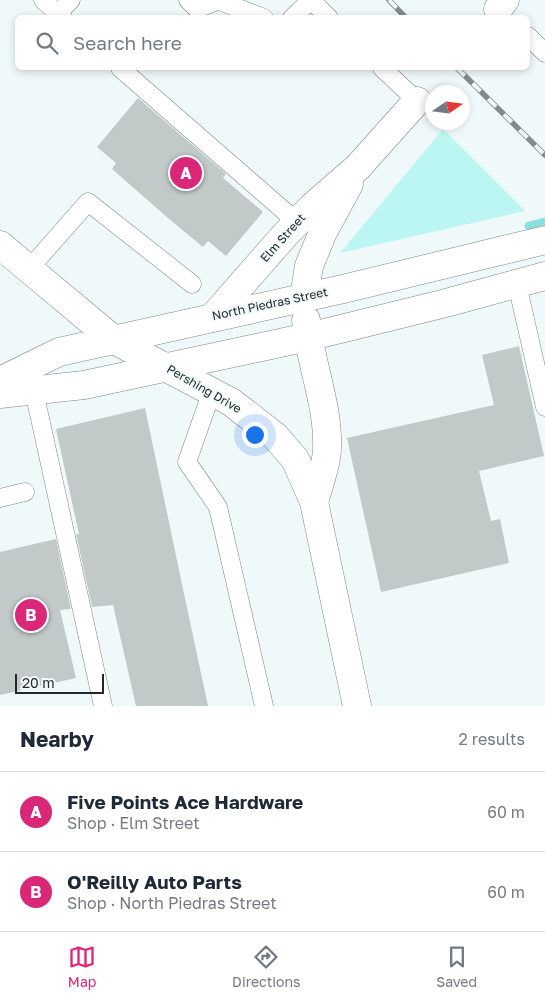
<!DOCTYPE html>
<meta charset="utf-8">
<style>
body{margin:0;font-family:"Golos Text",sans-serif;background:#f2f2f3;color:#1f2937}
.compass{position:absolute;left:425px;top:85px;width:45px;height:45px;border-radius:50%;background:#fff;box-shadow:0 2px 8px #0003;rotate:77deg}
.scale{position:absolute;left:15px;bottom:12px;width:89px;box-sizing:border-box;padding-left:5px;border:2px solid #232727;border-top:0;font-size:14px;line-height:18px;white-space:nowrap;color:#232727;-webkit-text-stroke:4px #f0f9f9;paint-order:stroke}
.you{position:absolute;left:254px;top:434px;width:18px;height:18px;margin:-12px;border:4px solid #fff;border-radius:50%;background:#1a73e8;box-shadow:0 0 0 8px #1a73e833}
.badge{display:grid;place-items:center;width:32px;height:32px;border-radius:50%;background:#db2777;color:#fff;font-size:16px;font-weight:700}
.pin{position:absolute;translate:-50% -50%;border:2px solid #fff;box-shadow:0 1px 5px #0006}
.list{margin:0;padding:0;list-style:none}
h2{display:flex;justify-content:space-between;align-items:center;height:65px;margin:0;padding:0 20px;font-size:21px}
h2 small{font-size:16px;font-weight:400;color:#747a83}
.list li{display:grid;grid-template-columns:32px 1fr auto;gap:15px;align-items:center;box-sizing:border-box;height:80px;padding:0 20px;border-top:1px solid #e0e1e3}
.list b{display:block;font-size:19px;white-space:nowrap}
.list p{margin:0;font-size:16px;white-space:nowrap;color:#747a83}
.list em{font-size:16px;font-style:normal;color:#747a83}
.icon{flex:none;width:28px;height:28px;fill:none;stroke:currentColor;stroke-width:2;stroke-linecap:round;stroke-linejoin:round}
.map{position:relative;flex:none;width:545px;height:706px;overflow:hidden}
.search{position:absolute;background:#fff;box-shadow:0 2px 8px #0003;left:15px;right:15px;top:15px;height:55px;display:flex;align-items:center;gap:12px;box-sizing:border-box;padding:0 18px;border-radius:8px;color:#747a83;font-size:19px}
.sheet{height:225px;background:#fff}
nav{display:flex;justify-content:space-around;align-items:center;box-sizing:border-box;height:70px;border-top:1px solid #e0e1e3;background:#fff;font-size:14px;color:#747a83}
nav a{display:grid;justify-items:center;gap:2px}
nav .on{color:#db2777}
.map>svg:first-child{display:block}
</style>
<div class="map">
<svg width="545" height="706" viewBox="0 0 545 706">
<rect width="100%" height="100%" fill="#f0f9f9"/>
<polygon fill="#bcf6f3" points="443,129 525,211 340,253"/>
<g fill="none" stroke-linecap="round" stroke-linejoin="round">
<polyline stroke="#8ce0dd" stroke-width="9" points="529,226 545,222"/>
</g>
<g fill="#c1cac9">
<polygon points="138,98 226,174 223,178 263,212 226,256 208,241 203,247 168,218 112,169 116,163 97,147"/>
<polygon points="519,346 544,456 479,471 491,521 500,519 509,563 381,592 347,438 494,405 482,355"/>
<polygon points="145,408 183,589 208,706 136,706 113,605 92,607 76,534 79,534 56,429"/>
<polygon points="56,539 71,609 60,610 76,678 0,695 0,552"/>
</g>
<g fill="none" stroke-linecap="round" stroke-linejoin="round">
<g stroke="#7e8686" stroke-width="19">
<g id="service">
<polyline points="43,0 63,18"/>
<polyline points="188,0 197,9 217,1"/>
<polyline points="217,0 264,18"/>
<polyline points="311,0 329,18"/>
<polyline points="58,13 71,0"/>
<polyline points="292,18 311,0"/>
<polyline points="528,36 545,53"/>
<polyline points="120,68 297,222"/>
<polyline points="382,68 417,101"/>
<polyline points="29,269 88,202 192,284"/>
<polyline points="517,284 545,407"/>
<polyline points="34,391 103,706"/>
<polyline points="212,391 187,462 218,507 264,706"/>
<polyline points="0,498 25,492"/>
</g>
</g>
<g stroke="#7e8686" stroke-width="29">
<g id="minor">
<polyline points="498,9 505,0"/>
<polyline points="304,297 309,266 323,232 349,184"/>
<polyline points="214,316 284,236 312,207 358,167 417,101"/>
</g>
</g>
<g stroke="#7e8686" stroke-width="29">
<g id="secondary">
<polyline points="0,245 114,340 231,402 275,436 295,459 314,502 357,706"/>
<path d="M306 320C310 362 329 407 327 449 327 464 318 487 314 502"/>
<polyline points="0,381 59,352 343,289 545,240"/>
<polyline points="0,394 84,385 308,337 446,303 545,276"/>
</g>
</g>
<use href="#service" stroke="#fff" stroke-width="18"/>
<use href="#minor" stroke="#fff" stroke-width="28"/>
<use href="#secondary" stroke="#fff" stroke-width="28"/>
<g stroke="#848b8b" stroke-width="5.5">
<g id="rail">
<polyline points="389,0 406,18"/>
<polyline points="457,68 545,155"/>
</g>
</g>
<use href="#rail" stroke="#f0f9f9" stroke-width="4" stroke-dasharray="11" stroke-linecap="butt"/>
</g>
<g text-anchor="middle" stroke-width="4" stroke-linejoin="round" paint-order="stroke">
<g font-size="12" fill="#232727" stroke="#f0f9f9">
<text transform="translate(283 238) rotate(-48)" y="4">Elm Street</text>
<text transform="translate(270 304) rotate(-12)" y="4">North Piedras Street</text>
<text transform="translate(204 389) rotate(30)" y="4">Pershing Drive</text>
</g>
</g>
</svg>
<svg class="compass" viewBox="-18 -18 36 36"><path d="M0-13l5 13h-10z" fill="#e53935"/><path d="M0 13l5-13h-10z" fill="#747a83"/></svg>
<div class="scale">20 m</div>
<div class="you"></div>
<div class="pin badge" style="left:186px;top:173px">A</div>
<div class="pin badge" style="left:31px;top:615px">B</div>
<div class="search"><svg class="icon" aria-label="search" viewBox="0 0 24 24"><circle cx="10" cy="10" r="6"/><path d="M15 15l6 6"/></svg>Search here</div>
</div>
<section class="sheet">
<h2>Nearby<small>2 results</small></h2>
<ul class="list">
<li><span class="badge">A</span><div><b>Five Points Ace Hardware</b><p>Shop · Elm Street</p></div><em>60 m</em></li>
<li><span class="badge">B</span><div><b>O'Reilly Auto Parts</b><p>Shop · North Piedras Street</p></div><em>60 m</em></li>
</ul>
</section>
<nav>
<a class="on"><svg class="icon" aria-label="map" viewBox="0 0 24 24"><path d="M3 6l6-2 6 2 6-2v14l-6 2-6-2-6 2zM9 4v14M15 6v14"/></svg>Map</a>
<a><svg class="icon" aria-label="directions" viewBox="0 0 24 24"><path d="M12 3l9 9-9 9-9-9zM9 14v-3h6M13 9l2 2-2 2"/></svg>Directions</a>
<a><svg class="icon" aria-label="saved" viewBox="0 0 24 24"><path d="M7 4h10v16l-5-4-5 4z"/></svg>Saved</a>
</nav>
